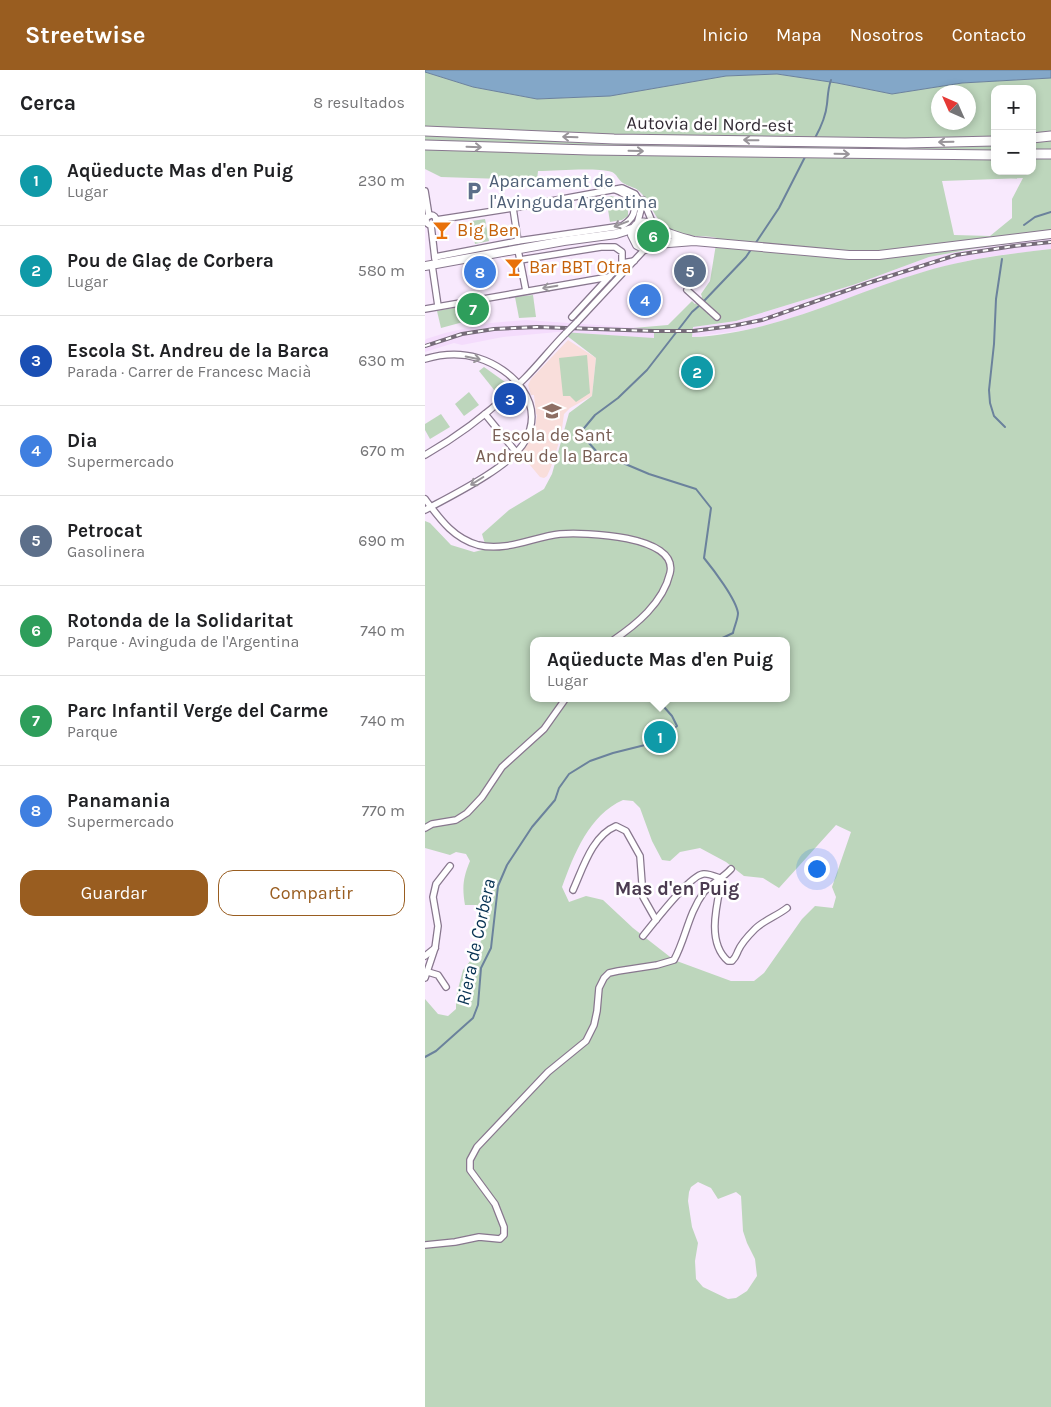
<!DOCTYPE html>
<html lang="es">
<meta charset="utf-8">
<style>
body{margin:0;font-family:Karla,sans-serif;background:#f6f6f6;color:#202124}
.controls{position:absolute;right:15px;top:15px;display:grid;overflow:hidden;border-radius:10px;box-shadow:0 2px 8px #0003}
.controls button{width:45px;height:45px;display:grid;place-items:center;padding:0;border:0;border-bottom:1px solid #e0e0e0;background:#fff;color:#202124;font:25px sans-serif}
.compass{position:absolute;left:506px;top:15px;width:45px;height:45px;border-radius:50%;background:#fff;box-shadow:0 2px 8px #0003;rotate:315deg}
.you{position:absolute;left:391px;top:798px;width:18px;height:18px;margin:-12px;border:4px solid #fff;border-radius:50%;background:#1a73e8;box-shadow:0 0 0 8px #1a73e833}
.badge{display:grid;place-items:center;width:32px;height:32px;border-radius:50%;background:#995d20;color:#fff;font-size:16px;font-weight:700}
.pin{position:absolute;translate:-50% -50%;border:2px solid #fff;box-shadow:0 1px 5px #0006}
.popup{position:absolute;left:105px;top:567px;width:260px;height:65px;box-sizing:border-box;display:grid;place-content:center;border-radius:10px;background:#fff;filter:drop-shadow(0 1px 4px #0005);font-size:16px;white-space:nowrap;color:#757577}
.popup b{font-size:19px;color:#202124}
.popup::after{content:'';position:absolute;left:50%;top:100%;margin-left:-10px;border:10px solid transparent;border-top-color:#fff}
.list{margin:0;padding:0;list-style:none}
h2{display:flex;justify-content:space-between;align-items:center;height:65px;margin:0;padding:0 20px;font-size:21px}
h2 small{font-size:16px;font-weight:400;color:#757577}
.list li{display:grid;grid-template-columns:32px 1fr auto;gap:15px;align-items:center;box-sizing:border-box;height:90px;padding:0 20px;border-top:1px solid #e0e0e0}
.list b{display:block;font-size:19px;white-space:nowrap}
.list p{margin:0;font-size:16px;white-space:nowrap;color:#757577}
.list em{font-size:16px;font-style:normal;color:#757577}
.actions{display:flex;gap:10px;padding:15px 20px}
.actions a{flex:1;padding:11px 0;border:1px solid #995d20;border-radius:15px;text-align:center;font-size:18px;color:#995d20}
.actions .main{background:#995d20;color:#fff}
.map{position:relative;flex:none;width:626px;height:1337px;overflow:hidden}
header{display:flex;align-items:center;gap:30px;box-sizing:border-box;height:70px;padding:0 25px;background:#995d20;color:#fff}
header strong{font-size:24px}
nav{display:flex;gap:28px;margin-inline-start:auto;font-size:18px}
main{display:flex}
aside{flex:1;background:#fff}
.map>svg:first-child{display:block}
</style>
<header>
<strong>Streetwise</strong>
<nav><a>Inicio</a><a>Mapa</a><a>Nosotros</a><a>Contacto</a></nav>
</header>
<main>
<aside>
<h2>Cerca<small>8 resultados</small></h2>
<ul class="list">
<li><span class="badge" style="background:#0f9aa8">1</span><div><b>Aqüeducte Mas d'en Puig</b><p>Lugar</p></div><em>230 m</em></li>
<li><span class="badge" style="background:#0f9aa8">2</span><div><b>Pou de Glaç de Corbera</b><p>Lugar</p></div><em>580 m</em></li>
<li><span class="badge" style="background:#1a4fb4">3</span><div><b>Escola St. Andreu de la Barca</b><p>Parada · Carrer de Francesc Macià</p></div><em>630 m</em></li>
<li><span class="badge" style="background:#3f7fe0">4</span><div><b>Dia</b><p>Supermercado</p></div><em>670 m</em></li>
<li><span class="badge" style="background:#5c6f8a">5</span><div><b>Petrocat</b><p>Gasolinera</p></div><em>690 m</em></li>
<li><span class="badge" style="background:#2e9e5b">6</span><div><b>Rotonda de la Solidaritat</b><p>Parque · Avinguda de l'Argentina</p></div><em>740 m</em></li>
<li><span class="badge" style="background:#2e9e5b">7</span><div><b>Parc Infantil Verge del Carme</b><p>Parque</p></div><em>740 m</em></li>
<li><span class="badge" style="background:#3f7fe0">8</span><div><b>Panamania</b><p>Supermercado</p></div><em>770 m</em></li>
</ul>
<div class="actions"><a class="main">Guardar</a><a>Compartir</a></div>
</aside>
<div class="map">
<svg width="626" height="1337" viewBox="0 0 626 1337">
<rect width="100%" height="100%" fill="#f8e9fd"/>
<g fill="#f4dcfc">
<polygon points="626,168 626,179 568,186 537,192 498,202 367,248 327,259 267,267 268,257 311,251 333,244 431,214 504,187 547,179"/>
<polygon points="101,250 229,259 229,269 133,262 78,267 37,275 29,273 0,282 0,271 1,269 20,263 65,253"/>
</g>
<polygon fill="#f9dedb" points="143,270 171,288 167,326 145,338 139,344 136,366 126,397 122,406 119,408 115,407 95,383 109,364 112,345 111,344 109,325 106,325 103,315 106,309"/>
<g fill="#bdd6bc" fill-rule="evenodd">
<path d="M0 2 48 17 112 29 185 26 301 6 352 4 412 13 467 24 537 13 626 8V168L547 179 504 187 431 214 333 244 311 251 268 257 267 267C280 267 293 265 305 263 372 252 434 221 498 202 540 189 583 184 626 179V1337H0V929L13 944 23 946 31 939V927L38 900 54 880 57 864 51 835H40C37 817 38 808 45 791L41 784 31 782 25 785 0 778V451L5 453 26 475 49 482 57 480 60 474 57 464 84 440 119 419 127 404 144 343 167 326 171 288 137 262 229 268V259L208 258 243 255 267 231 270 234 277 227 276 224 285 211 292 168C280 165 259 167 249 163 232 155 228 137 217 124 210 116 206 118 198 113 193 110 192 104 187 102 169 97 132 101 113 101L112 110 16 107 0 99ZM570 19H607V101H570ZM514 22H544V52H514ZM598 108 587 129V148L565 166 529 165 517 111ZM109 571H361V628H109ZM198 730 208 731 215 738 227 771 237 790 245 791 255 782 275 778 301 792 319 806 338 808 354 818 411 755 426 762 407 817 411 827 408 838 390 836 377 849 339 903 329 911H306L249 890 208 858 178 830 161 826 144 832 137 817C149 784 164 745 198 730ZM273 1112 286 1118 293 1129 311 1122 316 1126 318 1161 322 1173 330 1189 332 1206 322 1221 311 1228 303 1229 278 1217 271 1209 270 1191 273 1173 267 1157 263 1131 264 1122 266 1117Z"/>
<polygon points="186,126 199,129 203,135 203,146 197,150 185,152 181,127"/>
<polygon points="60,149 64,171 50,174 46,151"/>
<polygon points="108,225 111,247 94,248 90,227"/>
<polygon points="51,234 53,248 16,258 12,241"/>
<polygon points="162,285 165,323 151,332 145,326 138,326 134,288"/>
<polygon points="59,297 80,312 70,321 54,301"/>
<polygon points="44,322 54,335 39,346 30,334"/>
<polygon points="16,344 25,357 5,369 0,360 0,354"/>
</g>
<polygon fill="#83a7c8" stroke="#6b829c" points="0,0 626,0 626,8 537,13 467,24 412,13 352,4 301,6 185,26 112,29 48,17 0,2"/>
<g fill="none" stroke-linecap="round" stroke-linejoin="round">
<g stroke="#6b829c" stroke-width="2">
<path d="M390 68C396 57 401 45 402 34 403 25 403 18 406 10"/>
<polyline points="599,155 610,147 626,142"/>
<polyline points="330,174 354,138 381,85"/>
<polyline points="577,189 571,229 569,274 564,320 565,333 569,346 580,357"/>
<polyline points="278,232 321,187 327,178"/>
<path d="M275 235 267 242 222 300 193 328 170 345 155 363 172 382 224 404 271 419 286 438 279 488C288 499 311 529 313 543 313 549 309 557 308 563L291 571"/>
<polyline points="0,987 11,981 48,948 53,935 56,898 66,878 73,816 82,795 107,757 130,730 134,718 144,704 165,691 188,683 232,672 252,656 247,646 231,628"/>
</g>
<g stroke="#88778e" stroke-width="8">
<g id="minor">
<polyline points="0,121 4,146"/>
<polyline points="218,130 228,154"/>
<polyline points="88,138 93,171"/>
<circle cx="6" cy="150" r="5"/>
<polyline points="11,150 88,138 197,118 210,124 217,135 212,155"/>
<polyline points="6,155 10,189"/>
<polyline points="93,180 101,221"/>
<path d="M10 187 93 171 197 156C219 142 209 126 188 119"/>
<polyline points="95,190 176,177 190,177 197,182 197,193"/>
<polyline points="7,195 13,236"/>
<polyline points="262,220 292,247"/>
<polyline points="0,239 184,207"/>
<polyline points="147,247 197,193 209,191"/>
<polyline points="152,252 220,179"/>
<path d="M0 289C17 284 36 283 53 288 88 299 121 333 100 371 87 396 26 426 0 440"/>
<polyline points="60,344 91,382"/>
<path d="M0 385C37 364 70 338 100 308 114 294 127 277 141 263"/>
<path d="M0 429C15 449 28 468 53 475 81 482 108 467 135 464 158 462 254 465 245 503 238 533 211 555 187 571"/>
<polyline points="0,758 7,754 31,750 42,743 57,727 77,697 119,659 141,628"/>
<path d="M297 809C292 834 281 872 303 891H307C311 887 311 886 313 881 316 874 324 865 330 859 339 850 352 846 362 838"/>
<path d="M148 820C158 798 167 766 191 756L201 761 215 786 218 827 231 850"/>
<path d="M218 866C228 854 264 806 278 804 284 803 291 807 297 809"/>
<polyline points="0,886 10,878"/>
<polyline points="3,902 13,905 21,917"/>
<polyline points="0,908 10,878 13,856 8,827 11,814 25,796"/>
<path d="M0 1175 30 1172 54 1167 75 1169 79 1165V1157L70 1134 45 1100V1090L52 1077 123 1002 161 971 169 955 172 941 174 918 179 908 184 903 193 901 232 895 249 890C261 868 263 844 279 822 287 813 298 808 306 799"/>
</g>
</g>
<g stroke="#88778e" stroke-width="10">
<g id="major">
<path d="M269 171C262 169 253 167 246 164 233 159 212 140 207 165L212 175 220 179 231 174 269 171 424 185H454L626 164"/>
<polyline points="0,196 139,171 191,164 210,158"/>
</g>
</g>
<g stroke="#88778e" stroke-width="11">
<g id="highway">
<polyline points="0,61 189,69 480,73 570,71"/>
<polyline points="607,68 626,66"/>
<polyline points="0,75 164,80 570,85"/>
<polyline points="607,84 626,84"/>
</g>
</g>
<use href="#minor" stroke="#fff" stroke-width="5.5"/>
<use href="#major" stroke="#fff" stroke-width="8"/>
<use href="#highway" stroke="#fff" stroke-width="9"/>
<g stroke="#766c79" stroke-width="4">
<polyline id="rail" points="0,276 37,264 69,259 112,257 229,261 268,261 307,256 337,250 443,213 531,185 589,176 626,172"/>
</g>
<use href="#rail" stroke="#fff" stroke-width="2" stroke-dasharray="5.5" stroke-linecap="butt"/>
<g stroke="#88778e" stroke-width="8" stroke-linecap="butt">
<polyline id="minor-bridge" points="141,263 152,252"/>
</g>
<use href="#minor-bridge" stroke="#fff" stroke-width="5.5"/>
</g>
<defs><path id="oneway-shaft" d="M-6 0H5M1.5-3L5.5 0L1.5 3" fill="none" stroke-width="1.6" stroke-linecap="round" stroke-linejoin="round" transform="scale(1.25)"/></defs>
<g stroke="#99959a">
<use href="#oneway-shaft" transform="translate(145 67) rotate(-178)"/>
<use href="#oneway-shaft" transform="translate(326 70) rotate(-179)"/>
<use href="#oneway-shaft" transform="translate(521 72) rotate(179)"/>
<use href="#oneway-shaft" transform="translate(49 77) rotate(2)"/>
<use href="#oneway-shaft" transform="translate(211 81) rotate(1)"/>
<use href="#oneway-shaft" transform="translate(417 84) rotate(1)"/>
<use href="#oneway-shaft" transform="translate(196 154) rotate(159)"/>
<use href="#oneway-shaft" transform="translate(125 217) rotate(170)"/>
<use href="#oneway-shaft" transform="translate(48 288) rotate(12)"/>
<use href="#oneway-shaft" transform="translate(52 411) rotate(148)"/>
</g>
<defs>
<g id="parking-bare" transform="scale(1.5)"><path d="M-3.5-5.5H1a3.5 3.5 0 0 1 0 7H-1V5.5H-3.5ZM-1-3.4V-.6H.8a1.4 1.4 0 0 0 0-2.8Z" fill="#5c6f8a" stroke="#fff" stroke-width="2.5" paint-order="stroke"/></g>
<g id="bar-bare" transform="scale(1.5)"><path d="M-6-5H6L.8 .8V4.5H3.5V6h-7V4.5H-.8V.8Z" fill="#e8710a" stroke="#fff" stroke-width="2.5" paint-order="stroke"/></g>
<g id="school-bare" transform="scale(1.5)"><path d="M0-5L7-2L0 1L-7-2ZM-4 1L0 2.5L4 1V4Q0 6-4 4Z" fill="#8d6e63" stroke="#fff" stroke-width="2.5" paint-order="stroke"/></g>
</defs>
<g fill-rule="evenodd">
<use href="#parking-bare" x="49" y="121"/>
<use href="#bar-bare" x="17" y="160"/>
<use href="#bar-bare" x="89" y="197"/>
<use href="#school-bare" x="127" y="341"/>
</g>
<g text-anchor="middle" stroke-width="5" stroke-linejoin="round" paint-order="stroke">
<g font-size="18" fill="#332b35" stroke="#fff">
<text transform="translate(285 54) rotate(1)" y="6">Autovia del Nord-est</text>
</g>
<g font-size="18" fill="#4e5e75" stroke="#fff" text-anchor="start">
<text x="64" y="117">Aparcament de<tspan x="64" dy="21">l'Avinguda Argentina</tspan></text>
</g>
<g font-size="18" fill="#c56008" stroke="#fff" text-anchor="start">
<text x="32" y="166">Big Ben</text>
<text x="104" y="203">Bar BBT Otra</text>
</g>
<g font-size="18" fill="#785e54" stroke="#fff">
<text x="127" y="371">Escola de Sant<tspan x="127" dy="21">Andreu de la Barca</tspan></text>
</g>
<g font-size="19" font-weight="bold" fill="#4b3b50" stroke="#fff">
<text x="252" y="825">Mas d'en Puig</text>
</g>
<g font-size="19" font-style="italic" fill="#073253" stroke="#fff">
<text transform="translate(50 872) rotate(-78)" y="7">Riera de Corbera</text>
</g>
</g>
</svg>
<div class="controls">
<button>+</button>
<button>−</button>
</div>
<svg class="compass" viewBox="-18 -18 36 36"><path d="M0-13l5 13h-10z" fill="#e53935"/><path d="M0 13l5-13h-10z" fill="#757577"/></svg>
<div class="you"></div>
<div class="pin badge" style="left:235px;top:667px;background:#0f9aa8">1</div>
<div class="popup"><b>Aqüeducte Mas d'en Puig</b>Lugar</div>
<div class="pin badge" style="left:272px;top:302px;background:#0f9aa8">2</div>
<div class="pin badge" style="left:85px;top:329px;background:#1a4fb4">3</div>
<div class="pin badge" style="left:220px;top:230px;background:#3f7fe0">4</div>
<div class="pin badge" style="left:265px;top:201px;background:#5c6f8a">5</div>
<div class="pin badge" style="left:228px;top:166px;background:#2e9e5b">6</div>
<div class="pin badge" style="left:48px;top:239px;background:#2e9e5b">7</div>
<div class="pin badge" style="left:55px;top:202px;background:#3f7fe0">8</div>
</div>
</main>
